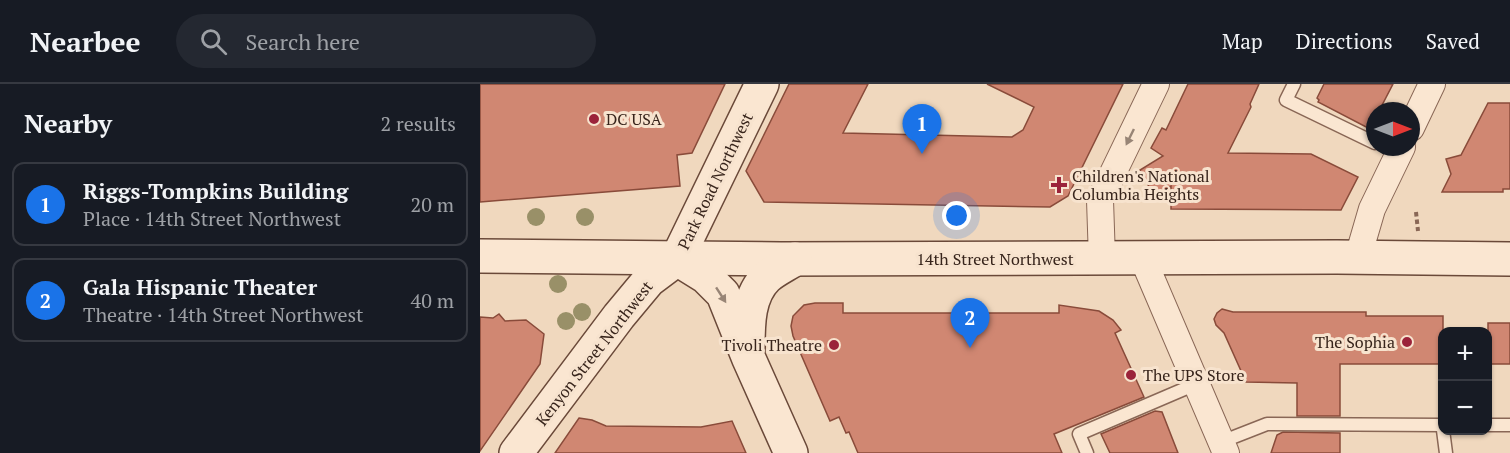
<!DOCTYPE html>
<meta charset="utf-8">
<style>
body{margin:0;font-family:"PT Serif",serif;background:#242831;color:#f1f3f6}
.controls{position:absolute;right:18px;bottom:18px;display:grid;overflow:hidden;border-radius:12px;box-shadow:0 2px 4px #0004}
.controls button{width:54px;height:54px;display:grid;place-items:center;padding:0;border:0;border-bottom:2px solid #363941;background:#171b24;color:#f1f3f6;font:30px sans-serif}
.compass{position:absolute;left:886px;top:18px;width:54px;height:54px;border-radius:50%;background:#171b24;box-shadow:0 2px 4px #0004;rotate:90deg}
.you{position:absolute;left:477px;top:132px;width:21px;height:21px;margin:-15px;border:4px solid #fff;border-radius:50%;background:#1a73e8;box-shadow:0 0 0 9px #1a73e833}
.badge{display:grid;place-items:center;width:39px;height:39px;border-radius:50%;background:#1a73e8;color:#fff;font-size:20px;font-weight:700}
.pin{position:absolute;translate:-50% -50px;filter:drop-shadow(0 2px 3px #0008)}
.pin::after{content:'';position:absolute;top:32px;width:21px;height:18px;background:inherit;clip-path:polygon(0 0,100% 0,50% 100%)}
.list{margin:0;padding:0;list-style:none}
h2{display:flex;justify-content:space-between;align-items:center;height:78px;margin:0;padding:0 24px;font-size:26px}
h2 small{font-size:20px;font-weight:400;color:#9ea1a6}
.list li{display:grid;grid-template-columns:39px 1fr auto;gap:18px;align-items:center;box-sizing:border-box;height:84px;margin:0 12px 12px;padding:0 12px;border:2px solid #363941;border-radius:12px}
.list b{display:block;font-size:22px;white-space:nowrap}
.list p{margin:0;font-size:20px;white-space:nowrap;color:#9ea1a6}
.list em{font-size:20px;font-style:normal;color:#9ea1a6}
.icon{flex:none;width:33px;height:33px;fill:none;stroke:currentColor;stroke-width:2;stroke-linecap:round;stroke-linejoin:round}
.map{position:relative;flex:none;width:1030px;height:369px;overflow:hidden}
header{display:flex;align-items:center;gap:36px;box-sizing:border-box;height:84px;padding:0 30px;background:#171b24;border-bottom:2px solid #363941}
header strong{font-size:28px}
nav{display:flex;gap:33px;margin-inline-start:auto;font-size:21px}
.search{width:420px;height:54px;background:#242831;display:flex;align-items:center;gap:15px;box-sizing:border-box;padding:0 21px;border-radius:33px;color:#9ea1a6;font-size:22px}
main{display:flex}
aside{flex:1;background:#171b24}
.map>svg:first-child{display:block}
</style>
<header>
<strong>Nearbee</strong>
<div class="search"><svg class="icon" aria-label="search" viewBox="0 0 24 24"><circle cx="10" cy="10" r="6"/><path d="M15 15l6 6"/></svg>Search here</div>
<nav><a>Map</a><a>Directions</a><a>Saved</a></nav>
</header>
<main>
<aside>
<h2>Nearby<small>2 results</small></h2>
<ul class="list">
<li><span class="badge">1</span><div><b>Riggs-Tompkins Building</b><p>Place · 14th Street Northwest</p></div><em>20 m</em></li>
<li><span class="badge">2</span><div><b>Gala Hispanic Theater</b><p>Theatre · 14th Street Northwest</p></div><em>40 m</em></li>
</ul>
</aside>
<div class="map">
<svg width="1030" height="369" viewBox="0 0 1030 369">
<rect width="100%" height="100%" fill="#f0d8be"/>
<g fill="#d08772" stroke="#894b3a" stroke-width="1.5">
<polygon points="0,0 245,0 212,69 197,71 200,102 0,118"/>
<polygon points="309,0 388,0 363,49 532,53 543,46 554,23 507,0 643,0 588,112 570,123 284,118 266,87"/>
<polygon points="708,0 779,0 770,20 771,23 748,69 831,70 878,93 861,126 691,125 691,102 674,112 660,86 683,72 671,64 682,44 686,46"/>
<polygon points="844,0 913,0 899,27 895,27 895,36 890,45 838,18 839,16 837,14"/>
<polygon points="1008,19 1030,19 1030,105 1023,105 1023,108 962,108 971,90 966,75 981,71"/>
<polygon points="335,219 363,219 363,229 579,229 579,221 619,227 633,236 641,246 635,249 664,313 574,350 582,369 378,369 369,348 366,349 359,333 350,337 313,252 311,242 313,232 324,221"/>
<polygon points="742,225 753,228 886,228 886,232 963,232 963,280 860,280 860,332 817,332 817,299 766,298 744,249 736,241 734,235 737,229"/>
<polygon points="19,230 25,237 46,236 64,250 60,280 0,367 0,233 13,234"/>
<rect x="1008" y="239" width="22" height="41"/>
<polygon points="675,327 682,328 698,369 630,369 621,350"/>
<polygon points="99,334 112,336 126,342 221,343 252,337 266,369 75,369"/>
<polygon points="803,348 860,349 860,369 791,369 797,351"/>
</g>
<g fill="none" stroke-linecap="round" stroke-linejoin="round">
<g stroke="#896756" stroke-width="15">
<g id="lane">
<polyline points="814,0 806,16 895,59"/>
<polyline points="1008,341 1030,341"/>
<polyline points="963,346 966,369"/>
<polyline points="741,358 787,340 962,341"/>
<polyline points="607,369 599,350 716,300"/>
</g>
</g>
<g stroke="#896756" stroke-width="28">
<g id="street">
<polyline points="931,44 952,0"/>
<polyline points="878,173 892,125 922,63"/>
<polyline points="622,175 620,116 676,0"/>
<polyline points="663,175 746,369"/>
</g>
</g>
<g stroke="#6a4939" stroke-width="36">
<g id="secondary">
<polyline points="0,172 301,175 857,173 1030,175"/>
<polyline points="197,175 226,193 243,210 269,275 311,369"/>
<path d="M268 264C268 240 268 211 287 193 295 186 306 181 315 175"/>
<polyline points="36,369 139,232 169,196 197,175 282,0"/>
</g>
</g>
<polyline stroke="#896756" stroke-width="4" stroke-dasharray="4.5 3" stroke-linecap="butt" points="936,128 938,147"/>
<use href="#lane" stroke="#fae6d1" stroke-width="12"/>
<use href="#street" stroke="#fae6d1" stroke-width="26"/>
<use href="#secondary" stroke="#fae6d1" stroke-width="33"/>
</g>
<g fill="#999068">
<circle cx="56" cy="133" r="9"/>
<circle cx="105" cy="133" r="9"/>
<circle cx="78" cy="200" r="9"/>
<circle cx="102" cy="228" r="9"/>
<circle cx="86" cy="237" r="9"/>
</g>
<defs><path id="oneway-solid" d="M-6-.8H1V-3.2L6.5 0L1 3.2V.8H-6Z" transform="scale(1.5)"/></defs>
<g fill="#988576">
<use href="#oneway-solid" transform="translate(650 53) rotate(116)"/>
<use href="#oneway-solid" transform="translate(241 211) rotate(57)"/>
</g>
<g fill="#9b233a" stroke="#f7e3ce" stroke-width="2">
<circle cx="114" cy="35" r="6"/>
<path d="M576 92h6v6h6v6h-6v6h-6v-6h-6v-6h6z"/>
<circle cx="927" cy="258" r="6"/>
<circle cx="354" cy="261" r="6"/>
<circle cx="651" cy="291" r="6"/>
</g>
<g text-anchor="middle" stroke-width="6" stroke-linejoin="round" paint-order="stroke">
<g font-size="16" fill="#37241b" stroke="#f7e3ce" text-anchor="start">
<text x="126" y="41">DC USA</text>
<text x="592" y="98">Children's National<tspan x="592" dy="18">Columbia Heights</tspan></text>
<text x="915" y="264" text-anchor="end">The Sophia</text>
<text x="342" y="267" text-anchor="end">Tivoli Theatre</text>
<text x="663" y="297">The UPS Store</text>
</g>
<g font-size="16" fill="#37241b" stroke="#f7e3ce">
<text transform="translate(235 97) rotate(-64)" y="6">Park Road Northwest</text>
<text x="515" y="181">14th Street Northwest</text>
<text transform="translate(114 269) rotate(-52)" y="6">Kenyon Street Northwest</text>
</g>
</g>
</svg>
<div class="controls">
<button>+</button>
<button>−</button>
</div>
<svg class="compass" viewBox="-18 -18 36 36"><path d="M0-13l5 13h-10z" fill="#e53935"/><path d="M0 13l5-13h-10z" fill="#9ea1a6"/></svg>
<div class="you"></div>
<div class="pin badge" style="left:442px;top:70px">1</div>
<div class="pin badge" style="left:490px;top:264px">2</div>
</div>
</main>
